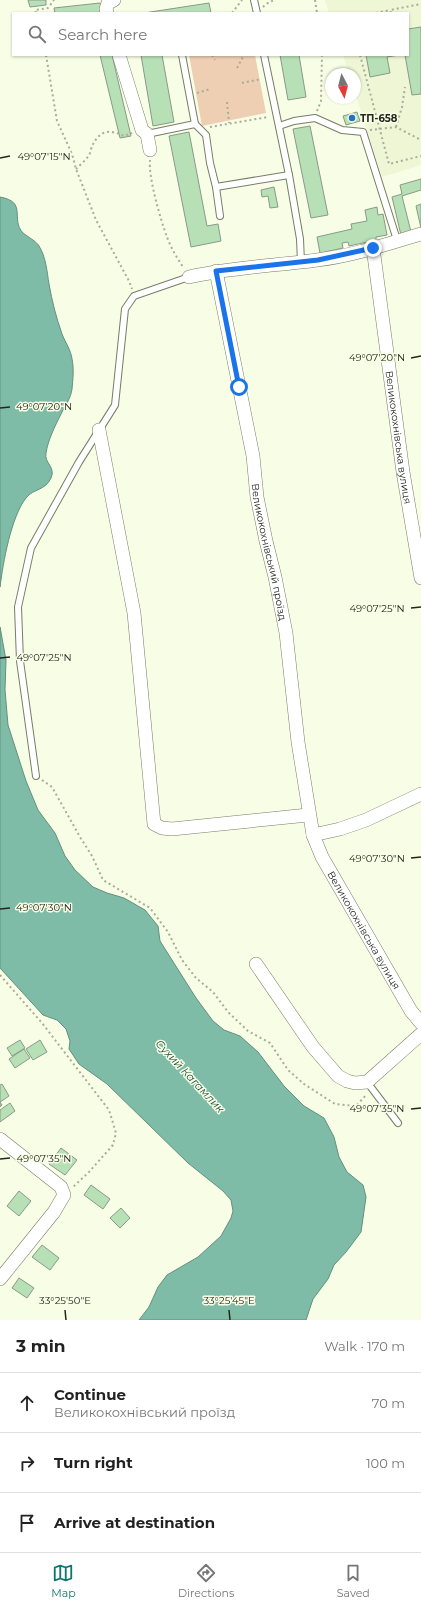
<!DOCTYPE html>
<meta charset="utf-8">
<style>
body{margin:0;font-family:Montserrat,sans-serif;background:#f6f6f6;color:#222}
.compass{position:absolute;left:325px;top:68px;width:36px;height:36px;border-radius:50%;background:#fff;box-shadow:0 1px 3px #0004;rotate:173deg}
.stop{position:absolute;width:12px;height:12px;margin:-9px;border:3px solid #1a73e8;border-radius:50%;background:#fff}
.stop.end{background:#1a73e8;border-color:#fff;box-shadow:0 1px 4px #0008}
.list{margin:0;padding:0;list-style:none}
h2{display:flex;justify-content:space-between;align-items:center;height:52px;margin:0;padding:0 16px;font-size:17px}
h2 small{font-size:13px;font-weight:400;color:#767676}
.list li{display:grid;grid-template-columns:26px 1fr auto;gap:12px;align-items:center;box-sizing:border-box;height:60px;padding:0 16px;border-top:1px solid #e0e0e0}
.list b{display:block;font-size:15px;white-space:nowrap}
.list p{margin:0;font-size:13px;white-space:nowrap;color:#767676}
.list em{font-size:13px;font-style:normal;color:#767676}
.icon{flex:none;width:22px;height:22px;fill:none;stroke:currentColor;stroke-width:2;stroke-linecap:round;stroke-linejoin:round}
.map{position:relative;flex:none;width:421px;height:1320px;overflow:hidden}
.search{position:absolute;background:#fff;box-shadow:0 1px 3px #0004;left:12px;right:12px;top:12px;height:44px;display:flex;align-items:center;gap:10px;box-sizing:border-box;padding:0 14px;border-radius:0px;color:#767676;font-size:15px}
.sheet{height:232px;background:#fff}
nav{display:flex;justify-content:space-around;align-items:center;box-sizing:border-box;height:56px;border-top:1px solid #e0e0e0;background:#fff;font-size:11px;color:#767676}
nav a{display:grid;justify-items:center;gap:2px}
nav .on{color:#0f766e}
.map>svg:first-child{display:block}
</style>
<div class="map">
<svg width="421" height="1320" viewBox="0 0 421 1320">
<rect width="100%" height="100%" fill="#f8fde5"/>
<polygon fill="#eff6d6" points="325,0 421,0 421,165 382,177 355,93 355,74 349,74 343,55 408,55 408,13 329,13"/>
<polygon fill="#efcfb4" points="189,55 255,55 266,113 202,126"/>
<g fill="#7fbca8" stroke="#648f7e">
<path d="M0 197C28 202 10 219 23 233 28 237 36 241 39 246 46 257 47 272 49 284 52 301 56 317 62 334 65 342 71 350 72 359 74 368 73 379 72 389 71 398 65 406 61 414 55 426 48 440 46 453 44 463 56 467 51 478 45 491 34 488 26 498 11 517 3 563 0 587Z"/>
<polygon points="0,627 6,660 5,690 8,725 26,781 38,810 55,833 65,856 75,870 93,887 107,893 124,898 145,910 158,926 160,941 196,998 213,1021 224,1030 240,1036 258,1052 284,1086 304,1106 324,1118 334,1137 339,1157 347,1172 363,1185 366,1197 361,1232 346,1252 334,1265 328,1279 313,1299 306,1320 139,1320 149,1307 158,1287 167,1275 198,1257 221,1236 231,1218 233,1211 231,1200 223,1191 188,1163 107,1084 79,1064 69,1049 70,1041 66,1029 57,1020 43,1015 0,968"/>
</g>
<g fill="#b8e0b7" stroke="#889a88">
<polygon points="28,0 46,0 46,5 30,7"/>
<polygon points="100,3 103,13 55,13 54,8"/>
<polygon points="209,3 211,13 144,13"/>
<polygon points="421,27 421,94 412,95 405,55 408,55 408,29"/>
<polygon points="100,55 112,55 131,136 120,138"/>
<polygon points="141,55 162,55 174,122 153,126"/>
<polygon points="280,55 299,55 306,97 288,100"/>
<polygon points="366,55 399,55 387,57 390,73 370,77"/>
<polygon points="357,112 360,121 346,125 343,116"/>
<polygon points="310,126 328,215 311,218 293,129"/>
<polygon points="189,132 207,226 218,224 221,241 191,247 169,136"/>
<polygon points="421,179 421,190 402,196 411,232 401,235 392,197 402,194 400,185"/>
<polygon points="274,187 278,207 270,208 268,196 262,197 261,190"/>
<polygon points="421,204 421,228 416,206"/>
<polygon points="377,207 378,215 383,214 387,235 376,237 376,240 349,246 348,242 342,243 343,248 320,253 317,237 352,229 351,224 367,221 365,210"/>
<polygon points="20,1040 25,1048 12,1056 7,1048"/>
<polygon points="40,1040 47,1052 33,1060 26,1049"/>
<polygon points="24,1049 30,1058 15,1068 9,1059"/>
<polygon points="2,1084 9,1096 0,1102 2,1105 0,1107 0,1085"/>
<polygon points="10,1103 15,1111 0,1122 0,1110"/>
<polygon points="61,1148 77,1160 65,1175 49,1164"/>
<polygon points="91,1185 110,1199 103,1209 84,1195"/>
<polygon points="19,1191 31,1201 19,1216 7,1206"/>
<polygon points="121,1208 130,1218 120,1228 110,1218"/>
<polygon points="42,1245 59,1258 50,1270 32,1257"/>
<polygon points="19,1278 34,1288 27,1298 12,1288"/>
</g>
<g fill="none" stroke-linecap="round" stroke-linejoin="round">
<g stroke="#787d67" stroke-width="8">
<g id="service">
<polyline points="254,0 257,13"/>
<polyline points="182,55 195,124 206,135 210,163 216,187 289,175"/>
<polyline points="264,55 289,175 300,239 301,262"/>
<polyline points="279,126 294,121 315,118 342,130 363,132 397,240"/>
<polyline points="147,134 195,124"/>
<polyline points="216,187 220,216"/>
<polyline points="36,776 20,661 18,607 31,548 79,462 115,405 125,309 134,296 189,277"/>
<polyline points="367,1082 398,1123"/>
</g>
</g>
<g stroke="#787d67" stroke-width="14">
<g id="minor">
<polyline points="107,13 106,9 108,3 114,0"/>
<polyline points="119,55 142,130 147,134 150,150"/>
<path id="s1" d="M373 248 403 472 421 578"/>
<path id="s2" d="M216 271 253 456 257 497 266 541 275 577 286 633 298 742 313 835 322 857 411 1011 421 1023"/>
<path d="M189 277C231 267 274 266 317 260 352 256 387 244 421 234"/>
<polyline points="99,430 134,613 154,824 162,828 172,829 308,815"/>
<polyline points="313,835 340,829 366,820 421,794"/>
<polyline points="256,964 313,1047 338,1076 347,1081 355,1083 367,1082 421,1034"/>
<polyline points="0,1139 61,1187 64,1195 54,1212 0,1279"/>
</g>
</g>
<g stroke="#a8ac99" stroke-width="2" stroke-dasharray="2 3" stroke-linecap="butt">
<polyline points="315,0 317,13"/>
<polyline points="263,7 266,4 274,0"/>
<polyline points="36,13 35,10 48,8 54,0"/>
<polyline points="232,13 242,0"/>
<polyline points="376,13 390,10"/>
<polyline points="391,13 390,10 421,4"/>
<polyline points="46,55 57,121 72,154 76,169 96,220 129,281 132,289"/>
<polyline points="212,55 215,60"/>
<polyline points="360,55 389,164 421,156"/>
<polyline points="237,68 244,55"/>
<polyline points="242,83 261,79"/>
<polyline points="197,93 210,89"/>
<polyline points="227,102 229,123"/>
<polyline points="317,111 321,101 322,55"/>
<polyline points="210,127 268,117"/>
<polyline points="396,127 402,107 405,87"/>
<polyline points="370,130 396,127 421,140"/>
<path d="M150 160C148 177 161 221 167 237 171 248 177 258 183 267"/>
<path d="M76 169C80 165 86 160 89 155 91 152 91 148 92 146 100 130 109 129 124 136L132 133"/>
<polyline points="42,780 52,787 80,837 92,856 103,880 150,908 168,932 182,960 196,978 213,992 228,1012 248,1031 270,1043 288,1070 304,1084 335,1104 356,1106 367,1094"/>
<polyline points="0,975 42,1023 109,1110 116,1133 113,1145 89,1172 73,1187"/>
</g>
<use href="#service" stroke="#fff" stroke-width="6"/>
<use href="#minor" stroke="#fff" stroke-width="13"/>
</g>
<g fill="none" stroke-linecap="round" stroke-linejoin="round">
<polyline stroke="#1a73e8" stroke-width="5" points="239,387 216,271 318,260 373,248"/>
</g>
<path fill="none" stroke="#24261d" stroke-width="1.5" d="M0 158 10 156M411 358 421 356M0 408 10 407M411 608 421 607M0 658 10 657M411 858 421 857M0 909 10 908M411 1109 421 1108M0 1159 10 1158M65 1310 66 1320M229 1310 230 1320"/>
<circle fill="#2571c1" stroke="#f8fde5" stroke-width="1.5" cx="352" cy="118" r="4"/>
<g text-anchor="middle" stroke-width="3" stroke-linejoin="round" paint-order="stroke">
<g font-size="10" font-weight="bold" fill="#24261d" stroke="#f8fde5" text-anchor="start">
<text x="360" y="122">ТП-658</text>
</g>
<g font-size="10" fill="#24261d" stroke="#f8fde5">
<text dy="4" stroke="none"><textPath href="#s1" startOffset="191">Великокохнівська вулиця</textPath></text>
<text dy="4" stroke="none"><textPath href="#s2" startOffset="286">Великокохнівський проїзд</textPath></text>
<text dy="4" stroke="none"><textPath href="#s2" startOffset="681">Великокохнівська вулиця</textPath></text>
</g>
<g font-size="11" font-style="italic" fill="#194c3e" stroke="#f8fde5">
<text transform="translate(190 1076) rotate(47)" y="4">Сухий Кагамлик</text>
</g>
</g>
<g font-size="10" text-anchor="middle" fill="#24261d" stroke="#f8fde5" stroke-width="3" stroke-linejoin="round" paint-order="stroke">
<text x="44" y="160">49°07'15"N</text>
<text x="377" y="361">49°07'20"N</text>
<text x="44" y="410">49°07'20"N</text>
<text x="377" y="612">49°07'25"N</text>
<text x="44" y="661">49°07'25"N</text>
<text x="377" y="862">49°07'30"N</text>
<text x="44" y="911">49°07'30"N</text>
<text x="377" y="1112">49°07'35"N</text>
<text x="44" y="1162">49°07'35"N</text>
<text x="65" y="1304">33°25'50"E</text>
<text x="229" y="1304">33°25'45"E</text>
</g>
</svg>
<svg class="compass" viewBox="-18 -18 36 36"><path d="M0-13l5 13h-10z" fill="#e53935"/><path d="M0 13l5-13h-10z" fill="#767676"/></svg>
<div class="stop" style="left:239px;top:387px"></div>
<div class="stop end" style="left:373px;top:248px"></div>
<div class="search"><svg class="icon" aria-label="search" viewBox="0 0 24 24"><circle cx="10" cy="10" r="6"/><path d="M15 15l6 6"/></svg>Search here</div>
</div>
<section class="sheet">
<h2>3 min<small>Walk · 170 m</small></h2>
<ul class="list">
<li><svg class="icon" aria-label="ahead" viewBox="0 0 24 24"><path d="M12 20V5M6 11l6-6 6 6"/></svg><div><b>Continue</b><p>Великокохнівський проїзд</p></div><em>70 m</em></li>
<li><svg class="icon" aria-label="right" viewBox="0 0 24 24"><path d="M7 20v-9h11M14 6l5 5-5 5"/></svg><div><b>Turn right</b></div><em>100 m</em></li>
<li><svg class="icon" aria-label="arrive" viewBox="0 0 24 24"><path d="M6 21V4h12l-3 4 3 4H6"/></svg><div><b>Arrive at destination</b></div></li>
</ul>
</section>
<nav>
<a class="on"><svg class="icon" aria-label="map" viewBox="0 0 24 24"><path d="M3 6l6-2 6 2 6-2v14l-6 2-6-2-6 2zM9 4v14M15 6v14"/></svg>Map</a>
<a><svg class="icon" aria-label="directions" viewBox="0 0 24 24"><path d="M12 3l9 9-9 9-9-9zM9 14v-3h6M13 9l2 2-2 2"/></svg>Directions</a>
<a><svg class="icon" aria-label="saved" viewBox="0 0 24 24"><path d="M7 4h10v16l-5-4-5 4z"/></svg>Saved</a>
</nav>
